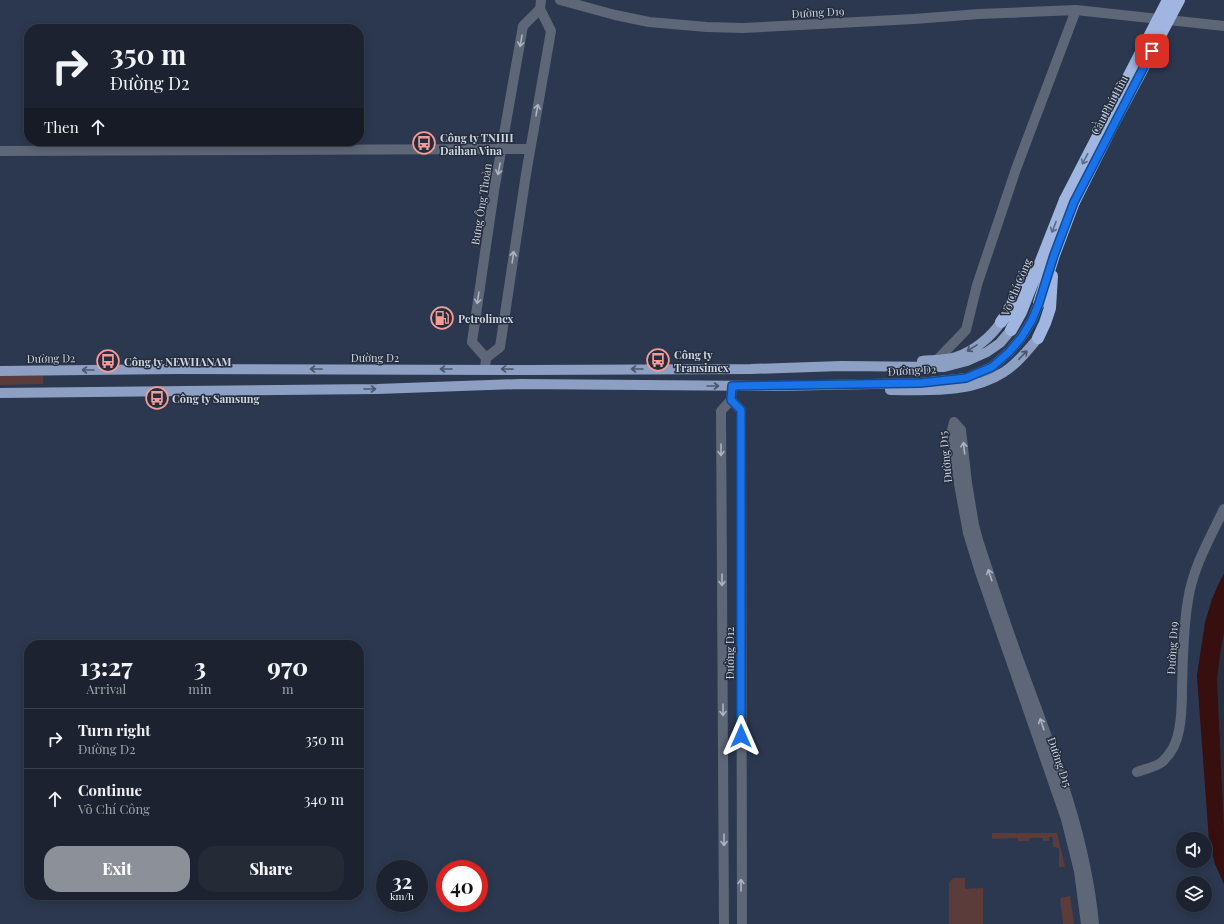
<!DOCTYPE html>
<html lang="en">
<head>
<meta charset="utf-8">
<style>
	body { margin:0; font-family:"Playfair Display",serif; background:#252a37; color:#f1f3f6; height:100vh; display:flex; flex-direction:column; font-size:15px; white-space:nowrap }
	* { box-sizing:border-box; margin:0 }
	p { font-size:13px; color:#a0a4aa }
	.icon { flex:none; width:22px; height:22px; fill:none; stroke:currentColor; stroke-width:2; stroke-linecap:round; stroke-linejoin:round }
	.map { position:relative; flex:1; overflow:hidden }
	.drawer { position:absolute; left:24px; top:640px; width:340px; height:260px; display:flex; flex-direction:column; background:#1c222f; border-radius:16px; box-shadow:0 2px 10px #0003,0 0 0 1px #3a3f4b }
	.drawer>* { flex:none }
	.guide { position:absolute; left:24px; top:24px; width:340px; height:122px; border-radius:16px; box-shadow:0 2px 10px #0003,0 0 0 1px #3a3f4b; background:#1c222f; color:#f1f3f6; overflow:hidden }
	.buttons { position:absolute; left:1176px; top:832px; display:grid; gap:8px }
	.buttons a { display:grid; place-items:center; width:36px; height:36px; border-radius:50%; background:#1c222f; box-shadow:0 2px 10px #0003,0 0 0 1px #3a3f4b; font-size:20px }
	.speed { position:absolute; left:376px; top:860px; display:flex; gap:8px; font-size:20px; font-weight:700; text-align:center }
	.speed>* { display:grid; place-content:center; width:52px; height:52px; border-radius:50%; background:#1c222f; box-shadow:0 2px 10px #0003,0 0 0 1px #3a3f4b; line-height:1 }
	.speed small { font-size:10px; font-weight:400 }
	.speed .limit { border:6px solid #d22; background:#fff; color:#111 }
	.pin { position:absolute; display:grid; place-items:center; width:34px; height:34px; color:#fff; margin:-17px; border-radius:8px; box-shadow:0 2px 6px #0006 }
	.me { position:absolute; width:44px; margin:-22px; rotate:0deg; stroke-linejoin:round; filter:drop-shadow(0 0 3px #0008) }
	.turn { display:flex; align-items:center; gap:14px; height:84px; padding:0 20px; font-size:18px }
	.turn .icon { width:52px; height:52px; stroke-width:2.5 }
	.turn b { display:block; font-size:28px; line-height:34px }
	.then { display:flex; align-items:center; height:38px; padding:0 20px; background:#0003; gap:8px; font-size:15px }
	.eta { display:flex; justify-content:space-evenly; align-items:center; height:68px; text-align:center }
	.eta b { font-size:24px; font-weight:800; line-height:28px }
	.primary-button { display:flex; gap:8px; margin-top:auto; padding:8px 20px }
	.primary-button a { flex:1; height:46px; border-radius:16px; background:#8c9099; color:#fff; font-size:16px; font-weight:800; line-height:46px; text-align:center }
	.primary-button a+a { background:#252a37; color:#f1f3f6 }
	ul { padding:0; list-style:none }
	li { display:flex; align-items:center; gap:12px; height:60px; padding:0 20px; border-top:1px solid #3a3f4b }
	li div { flex:1 }
	li b { display:block; font-size:15px }
	li em { font-style:normal }
	.map>svg:first-child { display:block }
	.built { fill:#2c384f; fill-rule:evenodd }
	.green { fill:#5c3c3a }
	.water { fill:#370f0e }
	.lines { fill:none; stroke-linecap:round; stroke-linejoin:round }
	.minor { stroke:#5e6778; stroke-width:10 }
	.major { stroke:#8da0c3; stroke-width:10 }
	.highway { stroke:#a0b6e0; stroke-width:12 }
	.highway-bridge { stroke:#a0b6e0; stroke-width:12 }
	.oneway { stroke:#acb3c1 }
	.oneway2 { stroke:#5c6b87 }
	.oneway3 { stroke:#49566d }
	.route-casing { stroke:#114b97; stroke-width:10 }
	.route { stroke:#1a73e8; stroke-width:7 }
	.labels { text-anchor:middle; dominant-baseline:central; stroke-width:3; stroke-linejoin:round; paint-order:stroke }
	.street-label { font-size:11px; fill:#ced4e0; stroke:#252e3f }
	.poi-label { font-size:11px; font-weight:bold; fill:#ced4e0; stroke:#252e3f; text-anchor:start }
</style>
</head>
<body>
<div class="map">
<svg width="1224" height="924" viewBox="0 0 1224 924">
	<rect width="100%" height="100%" fill="#252e3f"/>
	<!-- built -->
	<path class="built" d="M 0,0 L 1224,0 L 1224,574 L 1220,581 L 1212,599 L 1205,623 L 1197,676 L 1215,864 L 1224,884 L 1224,924 L 0,924 ZM 29,29 L 359,29 L 359,141 L 29,141 ZM 29,645 L 359,645 L 359,895 L 29,895 ZM 1183,839 L 1205,839 L 1205,861 L 1183,861 ZM 385,869 L 419,869 L 419,903 L 385,903 ZM 445,869 L 479,869 L 479,903 L 445,903 ZM 1183,883 L 1205,883 L 1205,905 L 1183,905 Z"/>
	<!-- green -->
	<path class="green" d="M 0,376 L 43,376 L 43,384 L 0,385 Z
		M 992,833 L 1057,833 L 1065,867 L 1059,867 L 1059,848 L 1053,847 L 1053,837 L 1049,837 L 1049,841 L 1043,841 L 1043,838 L 1030,838 L 1029,841 L 1018,841 L 1017,838 L 992,839 Z
		M 955,878 L 965,878 L 965,889 L 983,888 L 983,924 L 949,924 L 949,883 L 952,879 Z
		M 1070,896 L 1074,924 L 1063,924 L 1060,898 Z"/>
	<!-- water -->
	<path class="water" d="M 1224,574 L 1224,632 L 1220,654 L 1217,680 L 1224,831 L 1224,884 L 1215,864 L 1209,841 L 1197,676 L 1205,623 L 1212,599 L 1220,581 Z"/>
	<g class="lines">
		<!-- minor -->
		<path class="minor" d="M 560,0 L 615,15 L 649,22 L 707,27 L 743,28 L 914,19 L 979,14 L 1076,10 L 1224,26
			M 0,151 L 530,149
			M 486,358 L 500,347 L 526,174 L 551,31 L 540,9 L 541,0
			M 937,360 L 966,330 L 977,285 L 1016,169 L 1076,10
			M 485,369 L 486,358 L 472,342 L 494,191 L 523,26 L 540,9
			M 732,386 L 731,400 L 741,410 L 742,924
			M 954,422 L 961,430 L 967,483 L 974,525 L 978,540 C 993,586 1008,632 1025,677 C 1055,758 1086,838 1094,924
			M 954,422 L 952,430 L 959,484 L 968,533 L 980,572 L 1066,819 L 1079,871 L 1086,924
			M 1137,772 C 1144,769 1156,767 1162,762 C 1171,754 1177,742 1179,730 C 1182,716 1182,702 1182,688 C 1183,658 1183,629 1188,600 C 1193,567 1210,538 1224,509
			M 724,924 L 721,411 L 731,400"/>
		<!-- major -->
		<path class="major" d="M 922,361 C 933,360 946,360 956,357 C 974,351 991,337 1001,322
			M 0,371 L 175,369 L 527,370 L 751,369 L 841,366 L 944,367 L 967,361 L 987,352 L 1000,343 L 1011,330
			M 890,390 C 928,390 970,394 1004,372 C 1017,364 1028,350 1038,338
			M 0,393 L 377,389 L 520,384 L 776,386 L 920,383 L 967,378 L 992,367 L 1009,352 L 1021,338 L 1032,320 L 1039,303"/>
		<!-- highway -->
		<path class="highway" d="M 1039,303 L 1054,255 L 1074,202
			M 1001,322 L 1006,315 L 1029,274
			M 1011,330 L 1021,312 L 1065,200
			M 1038,338 L 1045,323 L 1050,308 L 1052,276"/>
		<!-- highway-bridge -->
		<path class="highway-bridge" d="M 1065,200 L 1168,0
			M 1074,202 L 1111,128 L 1179,0"/>
	</g>
	<!-- one-way arrows -->
	<defs><path id="oneway-shaft" d="M-6 0H5M1.5-3L5.5 0L1.5 3" fill="none" stroke-width="1.6" stroke-linecap="round" stroke-linejoin="round"/></defs>
	<g class="oneway">
		<use href="#oneway-shaft" transform="translate(521 41) rotate(100)"/>
		<use href="#oneway-shaft" transform="translate(537 110) rotate(-80)"/>
		<use href="#oneway-shaft" transform="translate(499 169) rotate(101)"/>
		<use href="#oneway-shaft" transform="translate(513 257) rotate(-82)"/>
		<use href="#oneway-shaft" transform="translate(478 298) rotate(99)"/>
		<use href="#oneway-shaft" transform="translate(964 448) rotate(-97)"/>
		<use href="#oneway-shaft" transform="translate(721 450) rotate(90)"/>
		<use href="#oneway-shaft" transform="translate(990 575) rotate(-108)"/>
		<use href="#oneway-shaft" transform="translate(722 580) rotate(90)"/>
		<use href="#oneway-shaft" transform="translate(723 710) rotate(90)"/>
		<use href="#oneway-shaft" transform="translate(1042 724) rotate(-109)"/>
		<use href="#oneway-shaft" transform="translate(724 840) rotate(90)"/>
		<use href="#oneway-shaft" transform="translate(741 885) rotate(-90)"/>
	</g>
	<g class="oneway2">
		<use href="#oneway-shaft" transform="translate(1085 159) rotate(117)"/>
		<use href="#oneway-shaft" transform="translate(1054 227) rotate(111)"/>
	</g>
	<g class="oneway3">
		<use href="#oneway-shaft" transform="translate(972 348) rotate(148)"/>
		<use href="#oneway-shaft" transform="translate(1023 355) rotate(-46)"/>
		<use href="#oneway-shaft" transform="translate(316 369) rotate(-180)"/>
		<use href="#oneway-shaft" transform="translate(446 369) rotate(-180)"/>
		<use href="#oneway-shaft" transform="translate(507 369) rotate(-179)"/>
		<use href="#oneway-shaft" transform="translate(637 369) rotate(180)"/>
		<use href="#oneway-shaft" transform="translate(88 370) rotate(180)"/>
		<use href="#oneway-shaft" transform="translate(713 386)"/>
		<use href="#oneway-shaft" transform="translate(370 389)"/>
	</g>
	<g class="lines">
		<!-- route casing -->
		<g class="route-casing">
			<path id="route" d="M 741,736 L 741,410 L 731,400 L 732,386 L 920,383 L 966,378 L 992,367 L 1009,352 L 1021,338 L 1032,320 L 1039,303 L 1054,255 L 1074,202 L 1152,51"/>
		</g>
		<!-- route -->
		<use href="#route" class="route"/>
	</g>
	<!-- icons -->
	<defs>
		<g id="bus-ring" transform="scale(1.15)"><circle r="9.5" fill="#252e3f" stroke="#f59c96" stroke-width="1.5"/><path d="M-5-6H5V4H4V6H2V4H-2V6H-4V4H-5ZM-3.5-4V0h7V-4ZM-3.5 1.2v1.5H-2V1.2ZM2 1.2v1.5H3.5V1.2Z" fill="#f59c96"/></g>
		<g id="fuel-ring" transform="scale(1.15)"><circle r="9.5" fill="#252e3f" stroke="#f59c96" stroke-width="1.5"/><path d="M-5.5-6h7V0h2V4h1.3V-2.5L3-4.5l.8-.8L6-3V5H2.5V1h-1V6h-7ZM-4.2-4.7v3.2H.2V-4.7Z" fill="#f59c96"/></g>
	</defs>
	<g fill-rule="evenodd">
		<use href="#bus-ring" x="424" y="143"/>
		<use href="#fuel-ring" x="442" y="318"/>
		<use href="#bus-ring" x="658" y="360"/>
		<use href="#bus-ring" x="108" y="361"/>
		<use href="#bus-ring" x="157" y="398"/>
	</g>
	<g class="labels">
		<!-- street labels -->
		<g class="street-label">
			<text transform="translate(818 12) rotate(-3)">Đường D19</text>
			<text transform="translate(1109 105) rotate(-62)">Cầu Phú Hữu</text>
			<text transform="translate(481 204) rotate(-81)">Bưng Ông Thoàn</text>
			<text transform="translate(1016 287) rotate(-67)">Võ Chí Công</text>
			<text x="375" y="357">Đường D2</text>
			<text transform="translate(51 358) rotate(-1)">Đường D2</text>
			<text transform="translate(912 370) rotate(-3)">Đường D2</text>
			<text transform="translate(945 457) rotate(-96)">Đường D15</text>
			<text transform="translate(1172 648) rotate(-87)">Đường D19</text>
			<text transform="translate(729 653) rotate(-90)">Đường D12</text>
			<text transform="translate(1060 762) rotate(71)">Đường D15</text>
		</g>
		<!-- poi labels -->
		<g class="poi-label">
			<text x="440" y="137">Công ty TNHH<tspan x="440" dy="13">Daihan Vina</tspan></text>
			<text x="458" y="318">Petrolimex</text>
			<text x="674" y="354">Công ty<tspan x="674" dy="13">Transimex</tspan></text>
			<text x="124" y="361">Công ty NEWHANAM</text>
			<text x="172" y="398">Công ty Samsung</text>
		</g>
	</g>
</svg>
<div class="buttons">
<a><svg class="icon" aria-label="sound" viewBox="0 0 24 24"><path d="M4 9h4l5-4v14l-5-4H4zM17 9q2 3 0 6"/></svg></a>
<a><svg class="icon" aria-label="layers" viewBox="0 0 24 24"><path d="M12 4l9 5-9 5-9-5zM3 14l9 5 9-5"/></svg></a>
</div>
<div class="speed"><div>32<small>km/h</small></div><div class="limit">40</div></div>
<div class="pin" style="left:1152px;top:51px;background:#d93025"><svg class="icon" aria-label="arrive" viewBox="0 0 24 24"><path d="M6 21V4h12l-3 4 3 4H6"/></svg></div>
<svg class="me" style="left:741px;top:736px" viewBox="-20 -20 40 40"><path d="M0-17L14 15 0 8-14 15z" fill="#1a73e8" stroke="#fff" stroke-width="4"/></svg>
<div class="guide">
<div class="turn"><svg class="icon" aria-label="right" viewBox="0 0 24 24"><path d="M7 20v-9h11M14 6l5 5-5 5"/></svg><div><b>350 m</b>Đường D2</div></div>
<div class="then">Then<svg class="icon" aria-label="ahead" viewBox="0 0 24 24"><path d="M12 20V5M6 11l6-6 6 6"/></svg></div>
</div>
<section class="drawer">
<div class="eta">
<div><b>13:27</b><p>Arrival</p></div>
<div><b>3</b><p>min</p></div>
<div><b>970</b><p>m</p></div>
</div>
<ul>
<li><svg class="icon" aria-label="right" viewBox="0 0 24 24"><path d="M7 20v-9h11M14 6l5 5-5 5"/></svg><div><b>Turn right</b><p>Đường D2</p></div><em>350 m</em></li>
<li><svg class="icon" aria-label="ahead" viewBox="0 0 24 24"><path d="M12 20V5M6 11l6-6 6 6"/></svg><div><b>Continue</b><p>Võ Chí Công</p></div><em>340 m</em></li>
</ul>
<div class="primary-button"><a>Exit</a><a>Share</a></div>
</section>
</div>
</body>
</html>
